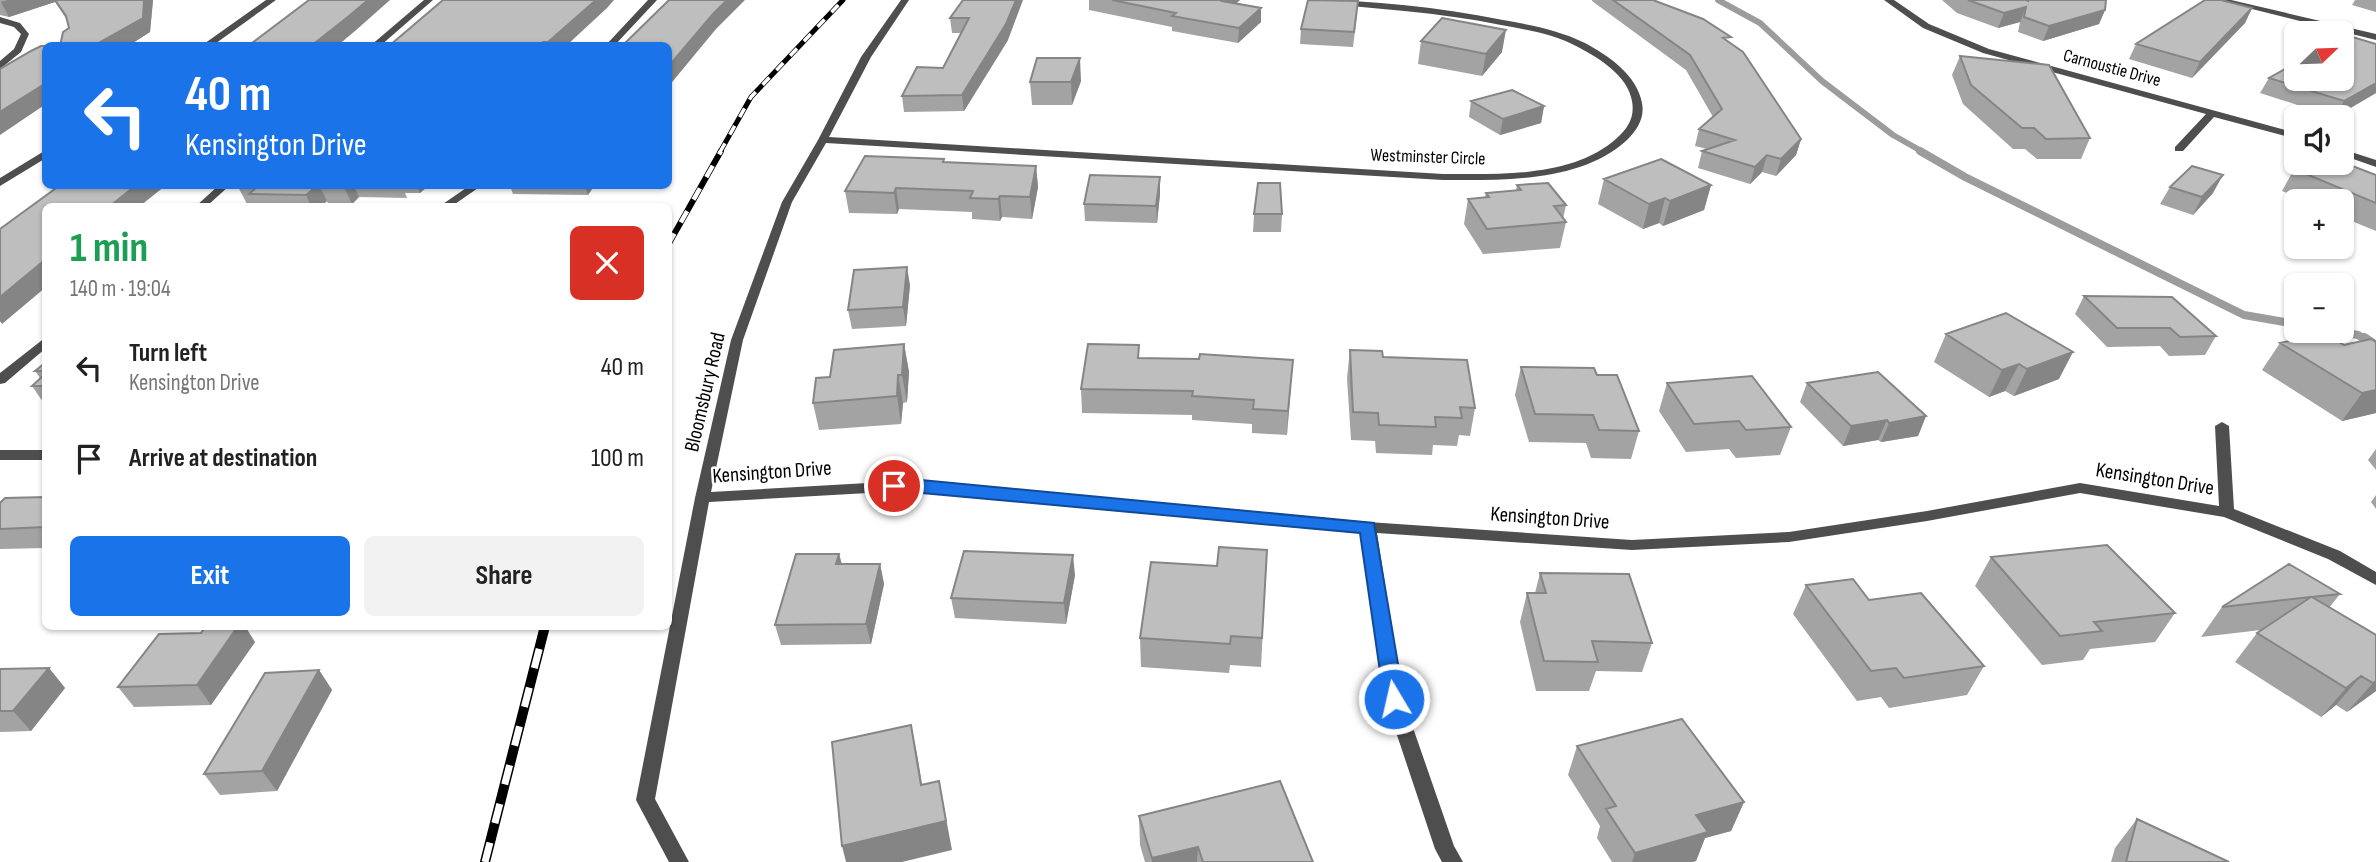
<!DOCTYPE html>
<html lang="en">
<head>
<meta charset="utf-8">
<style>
	body { margin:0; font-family:"Sofia Sans Condensed",sans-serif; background:#f2f2f2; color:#222; height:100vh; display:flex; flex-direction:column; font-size:26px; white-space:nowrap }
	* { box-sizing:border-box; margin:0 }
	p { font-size:23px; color:#767676 }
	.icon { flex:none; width:38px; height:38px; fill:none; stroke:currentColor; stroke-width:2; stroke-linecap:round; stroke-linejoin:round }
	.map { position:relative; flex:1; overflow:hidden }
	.side { position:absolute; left:42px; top:203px; width:630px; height:427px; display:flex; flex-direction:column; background:#fff; border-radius:10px; box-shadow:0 2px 5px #0004 }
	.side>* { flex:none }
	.banner { position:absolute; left:42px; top:42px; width:630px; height:147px; border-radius:10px; box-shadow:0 2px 5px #0004; background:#1a73e8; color:#fff; overflow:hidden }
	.needle { width:46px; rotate:67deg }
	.fabs { position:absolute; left:2284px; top:21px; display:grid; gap:14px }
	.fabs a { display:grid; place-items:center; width:70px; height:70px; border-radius:10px; background:#fff; box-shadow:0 2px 5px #0004; font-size:35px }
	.pin { position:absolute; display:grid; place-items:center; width:60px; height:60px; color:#fff; margin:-30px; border:4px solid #fff; border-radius:50%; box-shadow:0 2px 7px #0007 }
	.me { position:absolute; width:77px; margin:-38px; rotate:351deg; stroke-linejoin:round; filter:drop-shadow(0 0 5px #0008) }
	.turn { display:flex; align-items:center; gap:24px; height:147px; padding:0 28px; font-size:32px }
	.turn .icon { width:91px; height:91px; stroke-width:2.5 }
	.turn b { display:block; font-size:49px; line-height:60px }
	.round { display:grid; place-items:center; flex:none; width:74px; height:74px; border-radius:10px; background:#f2f2f2 }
	.head { display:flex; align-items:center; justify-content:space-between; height:119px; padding:0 28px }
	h1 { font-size:42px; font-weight:700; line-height:52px; color:#1e9e55 }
	.action { display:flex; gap:14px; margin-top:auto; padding:14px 28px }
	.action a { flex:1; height:80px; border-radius:10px; background:#1a73e8; color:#fff; font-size:28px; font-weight:700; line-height:80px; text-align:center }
	.action a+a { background:#f2f2f2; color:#222 }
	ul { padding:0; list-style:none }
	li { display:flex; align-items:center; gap:21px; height:91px; padding:0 28px }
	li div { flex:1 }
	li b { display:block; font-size:26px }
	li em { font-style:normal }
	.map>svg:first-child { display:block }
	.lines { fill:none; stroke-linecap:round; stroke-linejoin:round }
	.stream-far2 { stroke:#9c9c9c; stroke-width:6 }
	.stream-far1 { stroke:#9c9c9c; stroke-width:8 }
	.stream { stroke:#9c9c9c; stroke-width:10 }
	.street { fill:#4e4e4e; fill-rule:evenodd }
	.rail-far2-casing { stroke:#000; stroke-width:5 }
	.rail-far1-casing { stroke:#000; stroke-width:6 }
	.rail-casing { stroke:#000; stroke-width:10 }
	.rail-far2 { stroke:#fff; stroke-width:3.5; stroke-dasharray:10; stroke-linecap:butt }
	.rail-far1 { stroke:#fff; stroke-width:4.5; stroke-dasharray:13; stroke-linecap:butt }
	.rail { stroke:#fff; stroke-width:7; stroke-dasharray:20; stroke-linecap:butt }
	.wall { fill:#a3a3a3 }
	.shaded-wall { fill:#858585 }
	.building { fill:#bebebe; stroke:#858585; stroke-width:2 }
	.route { fill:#1a73e8; stroke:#114b97; stroke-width:2 }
	.labels { text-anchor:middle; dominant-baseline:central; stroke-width:5; stroke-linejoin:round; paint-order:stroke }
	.far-street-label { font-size:18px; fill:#000; stroke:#fff }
	.street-label { font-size:21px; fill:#000; stroke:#fff }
</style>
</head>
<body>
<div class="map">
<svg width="2376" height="862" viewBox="0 0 2376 862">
	<rect width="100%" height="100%" fill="#fff"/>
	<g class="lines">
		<!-- stream-far2 -->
		<path class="stream-far2" d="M 1718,0 L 1760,23 L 1822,81 L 1893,135 L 1923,152"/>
		<!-- stream-far1 -->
		<path class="stream-far1" d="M 1920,151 L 1965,177 L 2244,315 L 2296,324
			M 2335,331 L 2358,335 L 2366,340"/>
		<!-- stream -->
		<path class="stream" d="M 2364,338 L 2376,346"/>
		<!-- street -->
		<path class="street" d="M 266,0 L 276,0 L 212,46 L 201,46 Z
			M 424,0 L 433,0 L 380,46 L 370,46 Z
			M 648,0 L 657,0 L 614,46 L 605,46 Z
			M 901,0 L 909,0 L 871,57 L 829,137 L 1443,174 C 1498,174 1573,178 1617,138 C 1628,128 1635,117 1632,101 C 1628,76 1599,58 1578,47 C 1554,34 1528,30 1501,25 C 1439,12 1375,9 1311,2 L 1307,0 C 1372,0 1439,7 1503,20 C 1531,25 1559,30 1585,43 C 1609,56 1637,75 1642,103 C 1645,118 1637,130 1627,140 C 1580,183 1503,180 1443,180 L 826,143 L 792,202 L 743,340 L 711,492 L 921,480 L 1368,522 L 1632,540 L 1789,532 L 1927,511 L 2080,483 L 2219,506 L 2215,426 L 2222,422 L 2229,426 L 2234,509 L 2340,551 L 2376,572 L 2376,585 L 2328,559 L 2224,517 L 2080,493 L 1927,521 L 1789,542 L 1632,550 L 1377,533 L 1403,699 L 1454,846 L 1463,862 L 1442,862 L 1435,849 L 1385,699 L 1361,532 L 921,490 L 709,502 L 655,799 L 689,862 L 669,862 L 636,800 L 695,498 L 731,340 L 782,202 L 818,140 L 861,57 Z
			M 1884,0 L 1894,0 L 1929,24 L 1989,49 L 2296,133 L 2296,139 L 2214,117 L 2183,151 L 2175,151 L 2175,147 L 2206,114 L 1983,53 L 1923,28 Z
			M 2216,0 L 2231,0 L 2376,34 L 2376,40 Z
			M 0,17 L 20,23 L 29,34 L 21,52 L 0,69 L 0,61 L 14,49 L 21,34 L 14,27 L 0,23 Z
			M 2342,149 L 2376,160 L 2376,167 L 2342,155 Z
			M 46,150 L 46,158 L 0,186 L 0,178 Z
			M 218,186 L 229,186 L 207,206 L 196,206 Z
			M 469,186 L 481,186 L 452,206 L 440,206 Z
			M 46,337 L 46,348 L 5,383 L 0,384 L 0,373 Z
			M 0,450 L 46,450 L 46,460 L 0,460 Z"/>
		<!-- rail-far2 casing -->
		<g class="rail-far2-casing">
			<path id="rail-far2" d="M 720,152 L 751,97 L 843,0"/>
		</g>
		<!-- rail-far1 casing -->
		<g class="rail-far1-casing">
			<path id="rail-far1" d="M 668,245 L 721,151"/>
		</g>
		<!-- rail casing -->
		<g class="rail-casing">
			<path id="rail" d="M 485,862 L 545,626"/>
		</g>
		<!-- rail-far2 -->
		<use href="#rail-far2" class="rail-far2"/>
		<!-- rail-far1 -->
		<use href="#rail-far1" class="rail-far1"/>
		<!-- rail -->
		<use href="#rail" class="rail"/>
	</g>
	<!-- wall -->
	<path class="wall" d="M 0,0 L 153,0 L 150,32 L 128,46 L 60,46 L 69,28 L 67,20 L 55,2 L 9,17 L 0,15 Z
		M 963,0 L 1008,40 L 964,111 L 904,112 L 902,96 L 943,68 L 961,33 L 952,33 L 950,18 Z
		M 1089,0 L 1240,0 L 1236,3 L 1261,22 L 1238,43 L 1172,31 L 1172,27 L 1089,10 Z
		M 1592,0 L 1653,0 L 1729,43 L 1801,139 L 1796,155 L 1776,176 L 1762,172 L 1750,184 L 1698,168 L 1702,151 L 1707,149 L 1695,146 L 1699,129 L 1713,117 L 1686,70 L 1592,1 Z
		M 1942,0 L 2106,0 L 2105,10 L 2099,24 L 2043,41 L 2018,32 L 2020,22 L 1998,28 L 1957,13 Z
		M 2355,0 L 2376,0 L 2376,12 L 2352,5 Z
		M 2252,8 L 2245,23 L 2192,78 L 2129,59 L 2136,44 Z
		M 1357,15 L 1353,47 L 1300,44 L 1301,29 Z
		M 1421,41 L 1502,52 L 1482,76 L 1418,64 Z
		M 2376,44 L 2376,93 L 2335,117 L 2260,93 L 2269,78 Z
		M 1960,56 L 2090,138 L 2081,159 L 2037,159 L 2025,149 L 2013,149 L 1963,104 L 1952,75 Z
		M 1081,81 L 1072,105 L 1032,105 L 1030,82 Z
		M 1471,101 L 1544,106 L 1541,123 L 1500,135 L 1469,117 Z
		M 944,162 L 1036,166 L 1038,187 L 1032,219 L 1002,217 L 1000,221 L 972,219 L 972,212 L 899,209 L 897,214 L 849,213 L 845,191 Z
		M 2294,169 L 2376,175 L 2376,231 L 2342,217 L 2342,201 L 2306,201 L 2282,191 Z
		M 1604,179 L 1711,185 L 1704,210 L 1663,226 L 1659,223 L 1643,229 L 1598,204 Z
		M 1517,185 L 1566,205 L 1563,219 L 1566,222 L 1560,248 L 1483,254 L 1464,224 L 1468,199 L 1485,197 L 1486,193 L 1516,190 Z
		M 240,186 L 428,186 L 420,193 L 405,193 L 407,198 L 359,197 L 352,204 L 328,204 L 327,201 L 321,206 L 255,206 L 254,204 L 247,204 L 238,187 Z
		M 510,186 L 594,186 L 588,195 L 513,194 Z
		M 2170,187 L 2213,193 L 2193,215 L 2160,204 Z
		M 1160,194 L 1157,223 L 1085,221 L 1084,204 Z
		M 1254,214 L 1282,214 L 1281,232 L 1253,232 Z
		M 910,285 L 906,326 L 852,329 L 848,310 Z
		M 2084,296 L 2216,336 L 2205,355 L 2169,356 L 2160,346 L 2107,347 L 2075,314 Z
		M 1946,334 L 2059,379 L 2014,396 L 2005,391 L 1989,397 L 1934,362 Z
		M 2280,343 L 2344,345 L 2376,413 L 2342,421 L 2262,370 Z
		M 904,344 L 909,372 L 907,402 L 903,403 L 901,424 L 819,430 L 813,403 L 830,377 Z
		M 1350,350 L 1383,357 L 1475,408 L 1470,436 L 1459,435 L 1457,446 L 1433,445 L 1432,455 L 1376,453 L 1375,441 L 1351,440 L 1347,378 Z
		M 1139,358 L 1291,384 L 1287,435 L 1252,433 L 1252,424 L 1192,420 L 1192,415 L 1082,413 L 1081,389 Z
		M 46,362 L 46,405 L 45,405 L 32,386 L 40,378 L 35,371 Z
		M 1521,367 L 1597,375 L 1639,431 L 1631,459 L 1591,458 L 1586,443 L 1529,442 L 1515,395 Z
		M 1667,383 L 1791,427 L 1780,455 L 1736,458 L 1729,449 L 1686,452 L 1659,411 Z
		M 1807,383 L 1926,416 L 1918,436 L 1881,442 L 1878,440 L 1843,446 L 1800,402 Z
		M 2376,449 L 2376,470 L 2368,460 Z
		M 2376,495 L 2376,509 L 2371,502 Z
		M 46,497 L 46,548 L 0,549 L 0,502 Z
		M 1267,550 L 1261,667 L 1230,665 L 1229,673 L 1141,667 L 1140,638 L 1217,566 Z
		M 839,554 L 842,564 L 880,564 L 884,584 L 871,644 L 781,645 L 775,625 Z
		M 1991,557 L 2175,613 L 2155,642 L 2090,649 L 2083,660 L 2042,665 L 1975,586 Z
		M 1540,573 L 1652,643 L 1642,672 L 1596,671 L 1589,691 L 1536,691 L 1520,622 L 1527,593 L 1535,593 Z
		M 1075,575 L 1066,624 L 955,618 L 951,598 Z
		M 1806,585 L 1869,600 L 1984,666 L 1967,695 L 1889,708 L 1881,697 L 1857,701 L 1793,614 Z
		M 2340,594 L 2329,608 L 2376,635 L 2376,691 L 2347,712 L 2336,705 L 2321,717 L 2235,662 L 2257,633 L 2261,630 L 2201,637 L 2222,607 Z
		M 201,633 L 255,642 L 211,705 L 134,707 L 118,687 Z
		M 49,668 L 65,688 L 31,731 L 0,732 L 0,669 Z
		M 319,670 L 332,690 L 277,791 L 220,795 L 204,774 Z
		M 1577,746 L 1744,802 L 1731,831 L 1705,838 L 1696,861 L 1692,862 L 1612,862 L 1597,838 L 1600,826 L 1568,775 Z
		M 1139,816 L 1313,862 L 1145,862 L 1140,845 Z
		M 2137,819 L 2229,862 L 2111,862 L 2115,848 Z"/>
	<!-- shaded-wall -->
	<path class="shaded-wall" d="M 8,0 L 54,0 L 55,2 L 9,17 L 1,2 Z
		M 144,0 L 153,0 L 150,32 L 128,46 L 93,46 Z
		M 368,0 L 390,0 L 355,31 L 337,46 L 311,46 Z
		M 596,0 L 614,0 L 607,8 L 566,46 L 549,46 L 548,42 Z
		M 727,0 L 745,0 L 716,29 L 668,87 L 668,67 L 713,14 Z
		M 1016,0 L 1023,0 L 1008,40 L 964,111 L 962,95 Z
		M 1223,0 L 1240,0 L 1222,16 Z
		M 2026,7 L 2020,22 L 1998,28 L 2004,13 Z
		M 1261,8 L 1261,22 L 1238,43 L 1239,28 Z
		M 2252,8 L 2245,23 L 2192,78 L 2200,62 Z
		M 2105,10 L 2099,24 L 2043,41 L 2049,26 Z
		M 1506,30 L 1502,52 L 1482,76 L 1486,54 Z
		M 1080,58 L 1081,81 L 1072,105 L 1071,82 Z
		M 46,83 L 46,104 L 0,135 L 0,112 Z
		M 2376,83 L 2376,93 L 2335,117 L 2344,101 Z
		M 1544,106 L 1541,123 L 1500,135 L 1503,119 Z
		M 1801,139 L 1796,155 L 1776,176 L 1781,159 Z
		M 1767,155 L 1762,172 L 1750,184 L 1755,167 Z
		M 1036,166 L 1038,187 L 1032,219 L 1030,197 Z
		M 2223,175 L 2213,193 L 2193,215 L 2202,197 Z
		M 1160,177 L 1160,194 L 1157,223 L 1156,206 Z
		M 1711,185 L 1704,210 L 1663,226 L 1670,201 Z
		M 135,186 L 165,186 L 140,206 L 110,206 Z
		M 317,186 L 325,186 L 320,187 L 327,201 L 321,206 L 311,206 L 306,195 Z
		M 346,186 L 354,186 L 359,197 L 352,204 L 344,187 Z
		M 417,186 L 428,186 L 420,193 Z
		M 585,186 L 594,186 L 588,195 Z
		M 896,188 L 899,209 L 897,214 L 894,193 Z
		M 1000,196 L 1002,217 L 1000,221 L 998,199 Z
		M 1665,198 L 1659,223 L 1643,229 L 1649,204 Z
		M 46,259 L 46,287 L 2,324 L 0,321 L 0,297 Z
		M 907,267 L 910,285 L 906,326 L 903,307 Z
		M 904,344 L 909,372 L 907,402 L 902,375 Z
		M 2073,352 L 2059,379 L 2014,396 L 2027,369 Z
		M 1293,360 L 1291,384 L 1287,435 L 1288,411 Z
		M 2019,364 L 2005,391 L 1989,397 L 2002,370 Z
		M 898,375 L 903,403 L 901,424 L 897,396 Z
		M 2376,390 L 2376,413 L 2342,421 L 2362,393 Z
		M 1926,416 L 1918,436 L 1881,442 L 1889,423 Z
		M 1887,420 L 1878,440 L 1843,446 L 1851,426 Z
		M 839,554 L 844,574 L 836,564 Z
		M 1073,555 L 1075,575 L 1066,624 L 1064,603 Z
		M 880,564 L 884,584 L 871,644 L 866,624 Z
		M 238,626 L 245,626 L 255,642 L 211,705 L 197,685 Z
		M 49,668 L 65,688 L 31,731 L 13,711 Z
		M 319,670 L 332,690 L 277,791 L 262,771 Z
		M 2361,676 L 2336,705 L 2321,717 L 2346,688 Z
		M 2376,681 L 2376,691 L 2347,712 L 2373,683 Z
		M 911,725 L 917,754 L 927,814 L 921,785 Z
		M 939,781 L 952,850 L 902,862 L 846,862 L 842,846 Z
		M 1744,802 L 1731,831 L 1705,838 L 1696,861 L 1692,862 L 1632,862 L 1635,853 L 1696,815 Z
		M 1198,847 L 1197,862 L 1152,862 L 1152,858 Z"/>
	<!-- building -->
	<path class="building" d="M 55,0 L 144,0 L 143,18 L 93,46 L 60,46 L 63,32 L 69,28 L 66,16 Z
		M 309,0 L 368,0 L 349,16 L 311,46 L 248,46 Z
		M 443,0 L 596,0 L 548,42 L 543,42 L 540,46 L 389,46 Z
		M 669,0 L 727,0 L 713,14 L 668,67 L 668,46 L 622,46 Z
		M 963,0 L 1016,0 L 1006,24 L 962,95 L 902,96 L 917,67 L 943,68 L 969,18 L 950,18 Z
		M 1112,0 L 1223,0 L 1222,1 L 1261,8 L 1239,28 L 1172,16 L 1176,13 Z
		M 1308,0 L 1358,1 L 1354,32 L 1301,29 Z
		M 1613,0 L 1653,0 L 1703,19 L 1731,37 L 1723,38 L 1743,52 L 1801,139 L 1781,159 L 1767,155 L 1755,167 L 1702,151 L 1735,140 L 1699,129 L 1722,109 L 1690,55 Z
		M 1968,0 L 2026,0 L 2028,1 L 2028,0 L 2106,0 L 2105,10 L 2049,26 L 2024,17 L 2026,7 L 2004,13 Z
		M 2205,0 L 2221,0 L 2252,8 L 2200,62 L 2136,44 Z
		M 1442,18 L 1506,30 L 1486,54 L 1421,41 Z
		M 2349,36 L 2376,44 L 2376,83 L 2344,101 L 2269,78 L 2296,63 L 2296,79 L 2342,79 L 2342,40 Z
		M 41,46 L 46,46 L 46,83 L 0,112 L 0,69 L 31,51 Z
		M 1960,56 L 2049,65 L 2090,138 L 2046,139 L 2034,128 L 2022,128 L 1971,85 Z
		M 1037,58 L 1080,58 L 1071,82 L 1030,82 Z
		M 1512,90 L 1544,106 L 1503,119 L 1471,101 Z
		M 865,156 L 944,159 L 943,162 L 1036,166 L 1030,197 L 1000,196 L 998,199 L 970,198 L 973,191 L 896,188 L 894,193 L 845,191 Z
		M 1661,159 L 1711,185 L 1670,201 L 1665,198 L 1649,204 L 1604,179 Z
		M 2342,162 L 2376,175 L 2376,203 L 2294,169 L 2310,163 Z
		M 2192,166 L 2223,175 L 2202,197 L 2170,187 Z
		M 1090,175 L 1160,177 L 1156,206 L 1084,204 Z
		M 1258,183 L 1280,183 L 1282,214 L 1254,214 Z
		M 1548,183 L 1566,205 L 1554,206 L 1566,222 L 1487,229 L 1468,199 L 1489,197 L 1486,193 L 1521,190 L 1517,185 Z
		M 59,186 L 135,186 L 110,206 L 46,206 L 46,259 L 0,297 L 0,229 Z
		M 240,186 L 317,186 L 306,195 L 249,194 L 257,187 L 238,187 Z
		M 321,186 L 346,186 L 344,187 L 320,187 Z
		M 907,267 L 903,307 L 848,310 L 854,270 Z
		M 2084,296 L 2172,297 L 2216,336 L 2180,337 L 2170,328 L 2117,328 Z
		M 2006,313 L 2073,352 L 2027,369 L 2019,364 L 2002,370 L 1946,334 Z
		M 2325,333 L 2344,345 L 2371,339 L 2376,342 L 2376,390 L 2362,393 L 2280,343 Z
		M 904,344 L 902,375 L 898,375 L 897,396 L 813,403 L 816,378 L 830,377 L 834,350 Z
		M 1088,344 L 1139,345 L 1138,358 L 1199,359 L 1200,354 L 1293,360 L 1288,411 L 1253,409 L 1254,400 L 1192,396 L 1193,391 L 1081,389 Z
		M 1350,350 L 1382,351 L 1383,357 L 1467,360 L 1475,408 L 1460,407 L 1462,418 L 1435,417 L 1436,427 L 1379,425 L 1378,413 L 1353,412 Z
		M 46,362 L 46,371 L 35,371 Z
		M 1521,367 L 1594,368 L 1597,375 L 1617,375 L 1639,431 L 1599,430 L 1593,415 L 1535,414 Z
		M 1878,372 L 1926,416 L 1889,423 L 1887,420 L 1851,426 L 1807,383 Z
		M 46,373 L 46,386 L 32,386 Z
		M 1752,376 L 1791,427 L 1746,430 L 1739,421 L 1694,424 L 1667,383 Z
		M 46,497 L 46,527 L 0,529 L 0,502 L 1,502 L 5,498 Z
		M 2107,545 L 2175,613 L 2094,622 L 2102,631 L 2060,636 L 1991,557 Z
		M 1219,547 L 1267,550 L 1262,638 L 1231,636 L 1230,644 L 1140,638 L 1151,562 L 1217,566 Z
		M 964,551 L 1073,555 L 1064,603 L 951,598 Z
		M 796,554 L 839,554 L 836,564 L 880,564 L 866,624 L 775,625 Z
		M 2289,564 L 2340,594 L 2312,597 L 2376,635 L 2376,681 L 2373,683 L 2361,676 L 2346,688 L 2257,633 L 2311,597 L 2222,607 Z
		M 1540,573 L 1629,574 L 1652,643 L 1592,641 L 1598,662 L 1544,661 L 1527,593 L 1546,593 Z
		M 1853,579 L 1869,600 L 1921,593 L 1984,666 L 1904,678 L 1896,668 L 1871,671 L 1806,585 Z
		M 206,626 L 238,626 L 197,685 L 118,687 L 159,634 L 201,633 Z
		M 49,668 L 13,711 L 0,711 L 0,669 Z
		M 319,670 L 262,771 L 204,774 L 265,673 Z
		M 1682,719 L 1744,802 L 1696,815 L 1708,832 L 1635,853 L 1606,809 L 1616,806 L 1577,746 Z
		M 911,725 L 921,785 L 939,781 L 946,821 L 842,846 L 832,742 Z
		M 1280,781 L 1313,862 L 1203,862 L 1198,847 L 1152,858 L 1139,816 Z
		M 2137,819 L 2229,862 L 2126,862 Z"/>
	<!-- route -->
	<path class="route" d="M 894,480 L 921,480 L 1374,523 L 1404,699 L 1401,705 L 1394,707 L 1387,705 L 1384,699 L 1360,533 L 889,490 L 886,486 Z"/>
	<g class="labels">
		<!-- far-street labels -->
		<g class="far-street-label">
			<text transform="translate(2112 68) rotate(15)">Carnoustie Drive</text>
			<text transform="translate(1428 157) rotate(2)">Westminster Circle</text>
		</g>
		<!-- street labels -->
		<g class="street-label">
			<text transform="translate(705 392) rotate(-77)">Bloomsbury Road</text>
			<text transform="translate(772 472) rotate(-4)">Kensington Drive</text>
			<text transform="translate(2155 479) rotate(9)">Kensington Drive</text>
			<text transform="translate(1550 518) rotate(4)">Kensington Drive</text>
		</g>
	</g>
</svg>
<div class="fabs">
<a><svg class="needle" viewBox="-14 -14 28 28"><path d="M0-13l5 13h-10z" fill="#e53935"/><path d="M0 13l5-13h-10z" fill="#767676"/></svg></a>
<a><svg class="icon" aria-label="sound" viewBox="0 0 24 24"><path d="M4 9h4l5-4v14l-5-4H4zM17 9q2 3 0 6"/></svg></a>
<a>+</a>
<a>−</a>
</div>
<div class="pin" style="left:894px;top:486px;background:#d93025"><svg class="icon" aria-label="arrive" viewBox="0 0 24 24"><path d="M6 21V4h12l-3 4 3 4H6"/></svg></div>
<svg class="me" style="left:1394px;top:699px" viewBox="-20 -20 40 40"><circle r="17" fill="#1a73e8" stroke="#fff" stroke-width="3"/><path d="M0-11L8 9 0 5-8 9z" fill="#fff"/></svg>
<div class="banner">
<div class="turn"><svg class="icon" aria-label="left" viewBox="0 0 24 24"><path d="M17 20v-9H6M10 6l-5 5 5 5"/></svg><div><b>40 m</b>Kensington Drive</div></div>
</div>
<section class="side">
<div class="head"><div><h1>1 min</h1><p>140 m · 19:04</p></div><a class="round" style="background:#d93025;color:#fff"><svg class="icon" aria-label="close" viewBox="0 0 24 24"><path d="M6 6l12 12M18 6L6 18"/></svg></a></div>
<ul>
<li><svg class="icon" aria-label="left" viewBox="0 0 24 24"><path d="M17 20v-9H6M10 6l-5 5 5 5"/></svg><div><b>Turn left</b><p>Kensington Drive</p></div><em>40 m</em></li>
<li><svg class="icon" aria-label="arrive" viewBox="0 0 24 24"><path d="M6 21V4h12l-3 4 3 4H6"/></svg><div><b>Arrive at destination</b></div><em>100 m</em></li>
</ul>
<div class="action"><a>Exit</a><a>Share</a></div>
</section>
</div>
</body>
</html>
